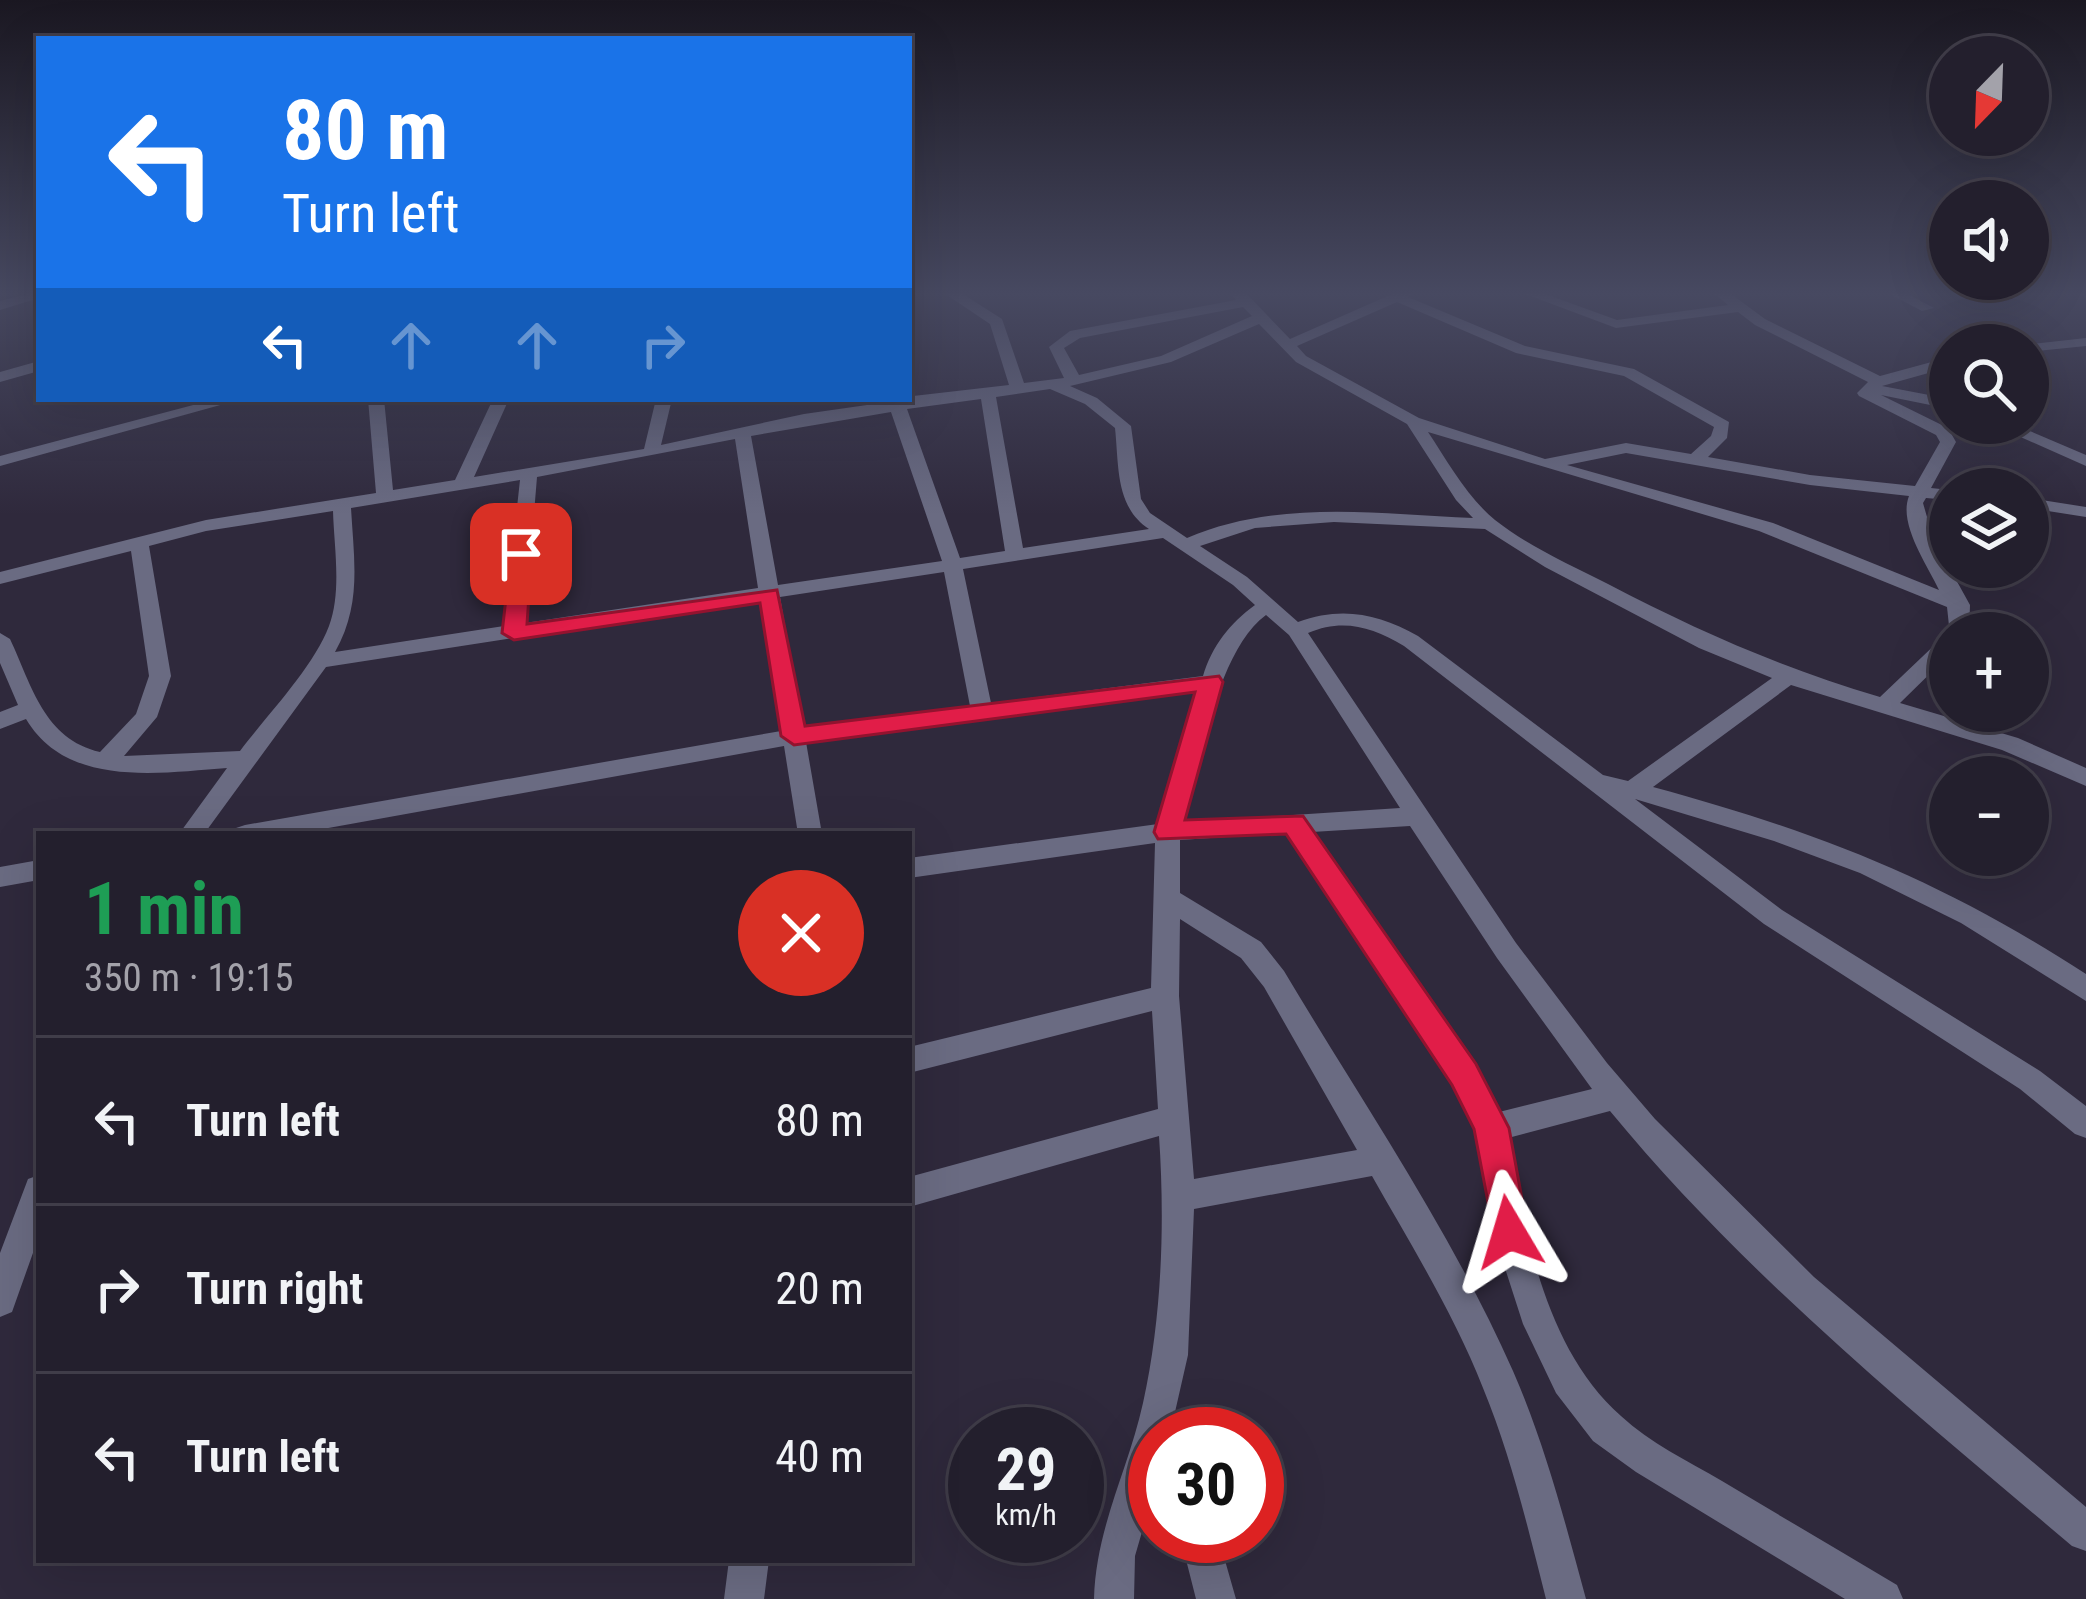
<!DOCTYPE html>
<html lang="en">
<head>
<meta charset="utf-8">
<style>
	body { margin:0; font-family:"Roboto Condensed",sans-serif; background:#2f2c39; color:#f1f3f6; height:100vh; display:flex; flex-direction:column; font-size:45px; white-space:nowrap }
	* { box-sizing:border-box; margin:0 }
	p { font-size:39px; color:#a3a2aa }
	.icon { flex:none; width:66px; height:66px; fill:none; stroke:currentColor; stroke-width:2; stroke-linecap:round; stroke-linejoin:round }
	.map { position:relative; flex:1; overflow:hidden }
	.side { position:absolute; left:36px; top:831px; width:876px; height:732px; display:flex; flex-direction:column; background:#231f2d; border-radius:0px; box-shadow:0 12px 48px #0002,0 0 0 3px #403d49 }
	.side>* { flex:none }
	.banner { position:absolute; left:36px; top:36px; width:876px; height:366px; border-radius:0px; box-shadow:0 12px 48px #0002,0 0 0 3px #403d49; background:#1a73e8; color:#fff; overflow:hidden }
	.needle { width:78px; rotate:203deg }
	.buttons { position:absolute; left:1929px; top:36px; display:grid; gap:24px }
	.buttons a { display:grid; place-items:center; width:120px; height:120px; border-radius:50%; background:#231f2d; box-shadow:0 12px 48px #0002,0 0 0 3px #403d49; font-size:60px }
	.speed { position:absolute; left:948px; top:1407px; display:flex; gap:24px; font-size:60px; font-weight:700; text-align:center }
	.speed>* { display:grid; place-content:center; width:156px; height:156px; border-radius:50%; background:#231f2d; box-shadow:0 12px 48px #0002,0 0 0 3px #403d49; line-height:1 }
	.speed small { font-size:30px; font-weight:400 }
	.speed .limit { border:18px solid #d22; background:#fff; color:#111 }
	.pin { position:absolute; display:grid; place-items:center; width:102px; height:102px; color:#fff; margin:-51px; border-radius:24px; box-shadow:0 6px 18px #0006 }
	.me { position:absolute; width:132px; margin:-66px; rotate:353deg; stroke-linejoin:round; filter:drop-shadow(0 0 9px #0008) }
	.turn { display:flex; align-items:center; gap:42px; height:252px; padding:0 48px; font-size:54px }
	.turn .icon { width:156px; height:156px; stroke-width:2.5 }
	.turn b { display:block; font-size:84px; line-height:102px }
	.lanes { display:flex; align-items:center; height:114px; padding:0 48px; background:#0003; justify-content:center; gap:60px; direction:ltr }
	.lanes .off { opacity:.35 }
	.round { display:grid; place-items:center; flex:none; width:126px; height:126px; border-radius:63px; background:#2f2c39 }
	.summary { display:flex; align-items:center; justify-content:space-between; height:204px; padding:0 48px }
	h1 { font-size:72px; font-weight:700; line-height:90px; color:#1e9e55 }
	ul { padding:0; list-style:none }
	li { display:flex; align-items:center; gap:36px; height:168px; padding:0 48px; border-top:3px solid #403d49 }
	li div { flex:1 }
	li b { display:block; font-size:45px }
	li em { font-style:normal }
	.map>svg:first-child { display:block }
	.lines { fill:none; stroke-linecap:round; stroke-linejoin:round }
	.street { fill:#6a6b82; fill-rule:evenodd }
	.route { fill:#e11d48; stroke:#92132f; stroke-width:3 }
</style>
</head>
<body>
<div class="map">
<svg width="2086" height="1599" viewBox="0 0 2086 1599">
	<rect width="100%" height="100%" fill="#2f293c"/>
	<g class="lines">
		<!-- street -->
		<path class="street" d="M 39,291 L 39,298 L 0,310 L 0,301 Z
			M 941,291 L 958,291 L 1002,319 L 1024,383 L 1064,378 L 1049,347 L 1070,331 L 1236,300 L 1229,291 L 1244,291 L 1290,339 L 1399,291 L 1414,291 L 1408,297 L 1525,346 L 1634,369 L 1729,422 L 1727,438 L 1708,457 L 1810,475 L 1915,486 L 1940,442 L 1936,435 L 1859,396 L 1857,393 L 1868,382 L 1755,325 L 1738,312 L 1616,328 L 1517,291 L 1537,291 L 1617,320 L 1728,305 L 1711,291 L 1727,291 L 1765,319 L 1880,376 L 1950,357 L 1950,367 L 1882,386 L 1950,399 L 1950,409 L 1881,395 L 1948,428 L 1956,442 L 1931,488 L 1950,490 L 1950,500 L 1926,498 L 1923,503 L 1933,538 L 1970,605 L 1969,633 L 1950,635 L 1947,607 L 1759,531 L 1428,432 C 1448,462 1467,497 1495,520 C 1528,546 1570,565 1608,584 C 1698,631 1782,668 1880,697 L 1943,637 L 1950,635 L 1950,654 L 1900,703 L 2018,738 L 2086,768 L 2086,786 L 2002,750 L 1791,685 L 1653,787 C 1819,832 1941,880 2086,974 L 2086,1001 L 1961,923 L 1860,873 L 1774,841 L 1635,799 L 1782,910 L 2040,1071 L 2086,1106 L 2086,1138 L 2075,1134 L 2020,1089 L 1764,924 L 1404,646 C 1372,627 1343,618 1308,633 L 1516,943 L 1607,1063 L 1655,1119 L 1814,1277 L 2086,1507 L 2086,1551 L 2072,1546 C 1911,1410 1745,1275 1610,1111 L 1508,1138 C 1525,1232 1545,1349 1621,1416 C 1650,1443 1688,1461 1722,1481 C 1780,1516 1839,1550 1897,1585 L 1903,1599 L 1845,1599 L 1636,1472 L 1593,1441 L 1556,1393 L 1523,1324 L 1493,1231 L 1476,1129 L 1454,1083 L 1287,833 L 1180,840 L 1180,893 L 1261,942 L 1284,971 C 1362,1102 1451,1231 1513,1371 C 1545,1444 1565,1522 1586,1599 L 1546,1599 C 1528,1528 1511,1456 1483,1388 C 1454,1314 1411,1245 1372,1176 L 1194,1209 L 1188,1355 L 1170,1434 L 1155,1434 L 1155,1487 L 1135,1556 L 1134,1599 L 1094,1599 C 1096,1527 1128,1471 1143,1403 C 1162,1317 1165,1223 1159,1136 L 909,1207 L 909,1177 L 1158,1109 L 1152,1011 L 909,1073 L 909,1047 L 1151,988 L 1155,843 L 909,878 L 909,858 L 1158,824 L 1199,690 L 806,742 L 822,834 L 798,834 L 784,746 L 295,834 L 233,834 L 236,828 L 245,825 L 781,731 L 760,600 L 326,667 L 204,834 L 179,834 L 227,768 C 158,773 67,788 26,719 L 0,729 L 0,712 L 18,705 L 0,663 L 0,633 L 10,639 C 32,686 44,739 100,752 L 136,714 L 149,676 L 131,551 L 0,584 L 0,572 L 206,520 L 376,493 L 368,399 L 384,399 L 393,490 L 455,480 L 493,399 L 509,399 L 474,477 L 644,449 L 656,399 L 672,399 L 661,445 L 804,414 L 888,402 L 887,399 L 1009,385 L 990,324 ZM 1397,302 L 1516,353 L 1624,376 L 1714,427 L 1711,436 L 1691,454 L 1626,443 L 1545,459 L 1419,418 L 1306,356 L 1297,346 ZM 1243,307 L 1252,316 L 1161,356 L 1079,375 L 1064,348 L 1080,338 ZM 1259,324 L 1296,362 L 1407,424 L 1456,500 L 1473,518 C 1376,514 1279,499 1187,538 L 1150,513 L 1141,499 L 1131,426 L 1097,398 L 1070,386 L 1171,362 ZM 1050,389 L 1085,404 L 1115,428 C 1119,465 1115,507 1149,529 L 1023,548 L 996,397 ZM 981,399 L 1005,551 L 960,558 L 907,409 ZM 891,412 L 942,561 L 778,585 L 751,436 ZM 735,439 L 758,588 L 525,623 L 537,477 ZM 1626,453 L 1810,485 L 1909,496 C 1898,524 1927,564 1939,590 L 1773,523 L 1567,465 ZM 520,480 L 504,626 L 335,652 C 362,604 354,561 351,508 ZM 333,511 C 334,547 342,591 329,626 C 313,668 267,715 240,751 L 124,756 L 157,717 L 171,676 L 149,546 L 206,531 ZM 1334,522 L 1485,529 L 1545,567 L 1699,648 L 1772,678 L 1628,781 L 1603,775 L 1418,636 C 1379,614 1342,606 1298,622 L 1247,577 L 1200,546 L 1255,528 ZM 1163,538 L 1233,585 L 1255,605 C 1230,623 1212,646 1203,676 L 991,703 L 963,569 ZM 944,572 L 970,706 L 803,727 L 780,597 ZM 1266,615 L 1289,635 L 1400,808 L 1183,822 C 1200,763 1217,651 1266,615 ZM 1410,826 L 1497,958 L 1592,1089 L 1499,1112 L 1474,1065 L 1312,832 ZM 1180,919 L 1241,958 L 1264,987 L 1357,1150 L 1194,1179 L 1179,996 Z
			M 1884,291 L 1902,291 L 1934,308 L 1922,311 Z
			M 2074,291 L 2086,291 L 2086,298 Z
			M 2086,338 L 2086,346 L 2028,352 L 2028,345 L 2023,345 Z
			M 39,361 L 39,371 L 0,382 L 0,372 Z
			M 216,399 L 242,399 L 0,466 L 0,456 Z
			M 1989,423 L 2011,423 L 2086,455 L 2086,466 Z
			M 2028,498 L 2086,507 L 2086,517 L 2028,508 Z
			M 39,860 L 39,880 L 0,887 L 0,867 Z
			M 39,1175 L 39,1236 L 12,1312 L 0,1317 L 0,1253 L 28,1179 Z
			M 1180,1536 L 1218,1536 L 1236,1599 L 1196,1599 Z
			M 729,1560 L 769,1560 L 764,1599 L 724,1599 Z"/>
	</g>
	<!-- sky -->
	<linearGradient id="sky" x2="0" y2="1"><stop stop-color="#1a1721"/><stop offset="0.57" stop-color="#474961"/><stop offset="1" stop-color="#474961" stop-opacity="0"/></linearGradient>
	<rect width="2086" height="515" fill="url(#sky)"/>
	<!-- route -->
	<path class="route" d="M 521,547 L 532,554 L 527,624 L 777,590 L 805,726 L 1219,676 L 1223,682 L 1185,820 L 1303,816 L 1476,1064 L 1509,1128 L 1528,1232 L 1522,1244 L 1509,1250 L 1496,1244 L 1474,1129 L 1452,1085 L 1286,834 L 1158,839 L 1154,832 L 1195,692 L 794,745 L 781,736 L 760,603 L 514,640 L 502,633 L 511,554 Z"/>
</svg>
<div class="buttons">
<a><svg class="needle" viewBox="-14 -14 28 28"><path d="M0-13l5 13h-10z" fill="#e53935"/><path d="M0 13l5-13h-10z" fill="#a3a2aa"/></svg></a>
<a><svg class="icon" aria-label="sound" viewBox="0 0 24 24"><path d="M4 9h4l5-4v14l-5-4H4zM17 9q2 3 0 6"/></svg></a>
<a><svg class="icon" aria-label="search" viewBox="0 0 24 24"><circle cx="10" cy="10" r="6"/><path d="M15 15l6 6"/></svg></a>
<a><svg class="icon" aria-label="layers" viewBox="0 0 24 24"><path d="M12 4l9 5-9 5-9-5zM3 14l9 5 9-5"/></svg></a>
<a>+</a>
<a>−</a>
</div>
<div class="speed"><div>29<small>km/h</small></div><div class="limit">30</div></div>
<div class="pin" style="left:521px;top:554px;background:#d93025"><svg class="icon" aria-label="arrive" viewBox="0 0 24 24"><path d="M6 21V4h12l-3 4 3 4H6"/></svg></div>
<svg class="me" style="left:1509px;top:1232px" viewBox="-20 -20 40 40"><path d="M0-17L14 15 0 8-14 15z" fill="#e11d48" stroke="#fff" stroke-width="4"/></svg>
<div class="banner">
<div class="turn"><svg class="icon" aria-label="left" viewBox="0 0 24 24"><path d="M17 20v-9H6M10 6l-5 5 5 5"/></svg><div><b>80 m</b>Turn left</div></div>
<div class="lanes"><svg class="icon" aria-label="left" viewBox="0 0 24 24"><path d="M17 20v-9H6M10 6l-5 5 5 5"/></svg><svg class="icon off" aria-label="ahead" viewBox="0 0 24 24"><path d="M12 20V5M6 11l6-6 6 6"/></svg><svg class="icon off" aria-label="ahead" viewBox="0 0 24 24"><path d="M12 20V5M6 11l6-6 6 6"/></svg><svg class="icon off" aria-label="right" viewBox="0 0 24 24"><path d="M7 20v-9h11M14 6l5 5-5 5"/></svg></div>
</div>
<section class="side">
<div class="summary"><div><h1>1 min</h1><p>350 m · 19:15</p></div><a class="round" style="background:#d93025;color:#fff"><svg class="icon" aria-label="close" viewBox="0 0 24 24"><path d="M6 6l12 12M18 6L6 18"/></svg></a></div>
<ul>
<li><svg class="icon" aria-label="left" viewBox="0 0 24 24"><path d="M17 20v-9H6M10 6l-5 5 5 5"/></svg><div><b>Turn left</b></div><em>80 m</em></li>
<li><svg class="icon" aria-label="right" viewBox="0 0 24 24"><path d="M7 20v-9h11M14 6l5 5-5 5"/></svg><div><b>Turn right</b></div><em>20 m</em></li>
<li><svg class="icon" aria-label="left" viewBox="0 0 24 24"><path d="M17 20v-9H6M10 6l-5 5 5 5"/></svg><div><b>Turn left</b></div><em>40 m</em></li>
</ul>
</section>
</div>
</body>
</html>
